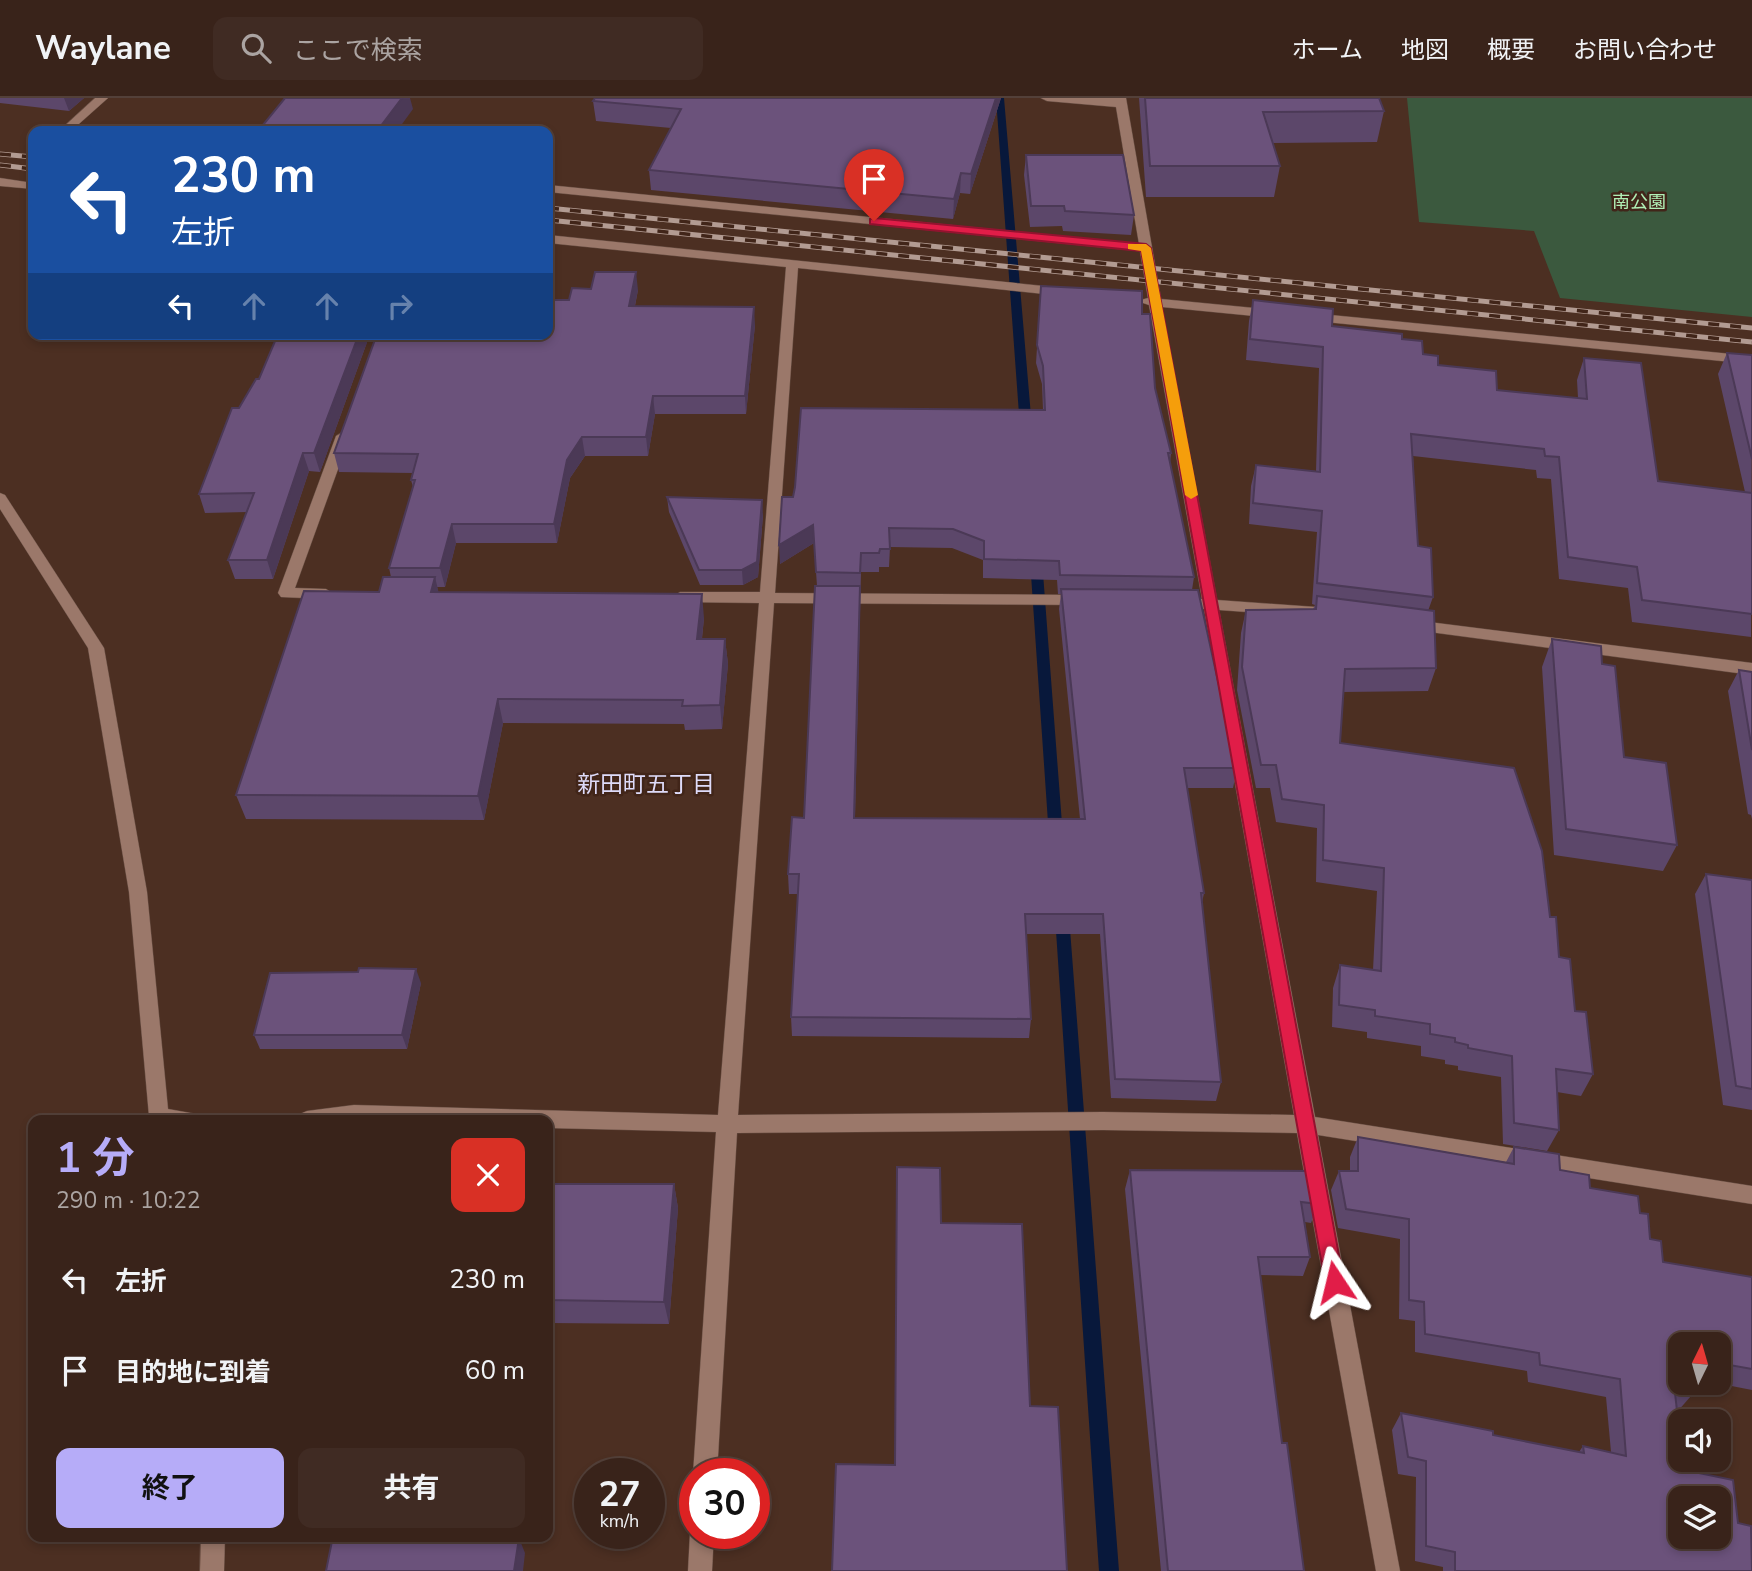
<!DOCTYPE html>
<html lang="ja">
<head>
<meta charset="utf-8">
<style>
	body { margin:0; font-family:"Nunito Sans","Noto Sans JP",sans-serif; background:#402b23; color:#f1f3f6; height:100vh; display:flex; flex-direction:column; font-size:26px; white-space:nowrap }
	* { box-sizing:border-box; margin:0 }
	p { font-size:23px; color:#aba4a2 }
	.icon { flex:none; width:38px; height:38px; fill:none; stroke:currentColor; stroke-width:2; stroke-linecap:round; stroke-linejoin:round }
	.map { position:relative; flex:1; overflow:hidden }
	.details { position:absolute; left:28px; top:1017px; width:525px; height:427px; display:flex; flex-direction:column; background:#39231a; border-radius:14px; box-shadow:0 4px 10px #0003,0 0 0 2px #534039 }
	.details>* { flex:none }
	.banner { position:absolute; left:28px; top:28px; width:525px; height:214px; border-radius:14px; box-shadow:0 4px 10px #0003,0 0 0 2px #534039; background:#1a4fa0; color:#fff; overflow:hidden }
	.needle { width:46px; rotate:5deg }
	.fabs { position:absolute; left:1668px; top:1234px; display:grid; gap:14px }
	.fabs a { display:grid; place-items:center; width:63px; height:63px; border-radius:14px; background:#39231a; box-shadow:0 4px 10px #0003,0 0 0 2px #534039; font-size:35px }
	.speed { position:absolute; left:574px; top:1360px; display:flex; gap:14px; font-size:35px; font-weight:700; text-align:center }
	.speed>* { display:grid; place-content:center; width:91px; height:91px; border-radius:50%; background:#39231a; box-shadow:0 4px 10px #0003,0 0 0 2px #534039; line-height:1 }
	.speed small { font-size:18px; font-weight:400 }
	.speed .limit { border:10px solid #d22; background:#fff; color:#111 }
	.pin { position:absolute; display:grid; place-items:center; width:60px; height:60px; color:#fff; margin:-72px -30px; border-radius:50% 50% 50% 0; rotate:-45deg; box-shadow:0 0 7px #0007 }
	.pin .icon { rotate:45deg }
	.me { position:absolute; width:77px; margin:-38px; rotate:350deg; stroke-linejoin:round; filter:drop-shadow(0 0 5px #0008) }
	.turn { display:flex; align-items:center; gap:24px; height:147px; padding:0 28px; font-size:32px }
	.turn .icon { width:91px; height:91px; stroke-width:2.5 }
	.turn b { display:block; font-size:49px; line-height:60px }
	.lanes { display:flex; align-items:center; height:66px; padding:0 28px; background:#0003; justify-content:center; gap:35px; direction:ltr }
	.lanes .off { opacity:.35 }
	.round { display:grid; place-items:center; flex:none; width:74px; height:74px; border-radius:14px; background:#402b23 }
	.headline { display:flex; align-items:center; justify-content:space-between; height:119px; padding:0 28px }
	h1 { font-size:42px; font-weight:700; line-height:52px; color:#b6acf8 }
	.button { display:flex; gap:14px; margin-top:auto; padding:14px 28px }
	.button a { flex:1; height:80px; border-radius:14px; background:#b6acf8; color:#111; font-size:28px; font-weight:700; line-height:80px; text-align:center }
	.button a+a { background:#402b23; color:#f1f3f6 }
	ul { padding:0; list-style:none }
	li { display:flex; align-items:center; gap:21px; height:91px; padding:0 28px }
	li div { flex:1 }
	li b { display:block; font-size:26px }
	li em { font-style:normal }
	header { display:flex; align-items:center; gap:42px; box-sizing:border-box; height:98px; padding:0 35px; background:#39231a; border-bottom:2px solid #534039 }
	header strong { font-size:33px }
	nav { display:flex; gap:38px; margin-inline-start:auto; font-size:24px }
	.search { width:490px; height:63px; background:#402b23; display:flex; align-items:center; gap:18px; box-sizing:border-box; padding:0 24px; border-radius:14px; color:#aba4a2; font-size:26px }
	.map>svg:first-child { display:block }
	.green { fill:#3b593e }
	.lines { fill:none; stroke-linecap:round; stroke-linejoin:round }
	.stream { fill:#08183b; fill-rule:evenodd }
	.minor-casing { stroke:#664d42; stroke-width:1 }
	.minor { fill:#9b786a; fill-rule:evenodd }
	.rail-casing { stroke:#b29b92; stroke-width:5 }
	.rail { stroke:#412519; stroke-width:3.5; stroke-dasharray:11; stroke-linecap:butt }
	.wall { fill:#5c476a; fill-rule:evenodd }
	.shaded-wall { fill:#4b3956 }
	.building { fill:#6b527b; stroke:#4b3956; stroke-width:2; fill-rule:evenodd }
	.route { fill:#e11d48; stroke:#92132f; stroke-width:2 }
	.slow { fill:#f59e0b }
	.labels { text-anchor:middle; dominant-baseline:central; stroke-width:5; stroke-linejoin:round; paint-order:stroke }
	.far-park-label { font-size:18px; fill:#b0efb5; stroke:#412519 }
	.neighbourhood-label { font-size:23px; fill:#dedbf9; stroke:#412519 }
</style>
</head>
<body>
<header>
<strong>Waylane</strong>
<div class="search"><svg class="icon" aria-label="search" viewBox="0 0 24 24"><circle cx="10" cy="10" r="6"/><path d="M15 15l6 6"/></svg>ここで検索</div>
<nav><a>ホーム</a><a>地図</a><a>概要</a><a>お問い合わせ</a></nav>
</header>
<div class="map">
<svg width="1752" height="1473" viewBox="0 0 1752 1473">
	<rect width="100%" height="100%" fill="#4c2f22"/>
	<!-- green -->
	<path class="green" d="M 1407,0 L 1752,0 L 1752,219 L 1560,200 L 1534,133 L 1419,124 Z"/>
	<g class="lines">
		<!-- stream -->
		<path class="stream" d="M 996,0 L 1004,0 L 1032,330 L 1026,333 L 1020,330 Z
			M 1036,458 L 1042,462 L 1063,739 L 1061,743 L 1051,743 L 1049,739 L 1030,462 Z
			M 1062,812 L 1067,814 L 1069,818 L 1119,1473 L 1099,1473 L 1055,818 L 1057,814 Z"/>
		<!-- minor casing -->
		<g class="minor-casing">
			<path id="minor" d="M 95,0 L 108,0 L 71,33 L 59,33 Z
				M 1041,0 L 1126,0 L 1161,201 L 1275,212 L 1281,216 L 1275,220 L 1162,209 L 1217,502 L 1316,509 L 1324,514 L 1316,519 L 1219,512 L 1315,1019 L 1752,1088 L 1752,1106 L 1318,1037 L 1400,1473 L 1376,1473 L 1297,1035 L 1103,1032 L 737,1035 L 717,1376 L 695,1376 L 695,1379 L 693,1376 L 716,1034 L 548,1030 L 548,1022 L 297,1022 L 300,1016 L 307,1013 L 354,1007 L 718,1017 L 759,505 L 680,504 L 672,499 L 680,494 L 760,494 L 786,169 L 548,145 L 548,137 L 1063,190 L 1069,194 L 1063,198 L 798,170 L 775,495 L 1082,497 L 1090,502 L 1082,507 L 774,505 L 738,1017 L 1103,1014 L 1294,1017 L 1204,511 L 1177,509 L 1169,504 L 1177,499 L 1202,501 L 1149,207 L 1137,203 L 1148,200 L 1140,153 L 548,94 L 548,87 L 1139,146 L 1116,9 L 1047,3 Z
				M 0,80 L 33,85 L 33,91 L 0,88 Z
				M 1310,215 L 1752,258 L 1752,266 L 1305,222 L 1305,216 Z
				M 343,334 L 350,338 L 295,490 L 326,491 L 334,496 L 326,501 L 281,499 L 278,495 L 336,338 Z
				M 0,395 L 5,397 L 104,550 L 147,794 L 168,1011 L 196,1016 L 199,1022 L 151,1022 L 149,1018 L 129,794 L 88,550 L 0,411 Z
				M 1413,522 L 1752,565 L 1752,577 L 1407,531 L 1405,527 L 1407,523 Z
				M 695,1426 L 695,1435 L 714,1435 L 712,1473 L 688,1473 L 690,1435 Z
				M 201,1438 L 225,1438 L 224,1473 L 200,1473 Z"/>
		</g>
		<!-- minor -->
		<use href="#minor" class="minor"/>
		<!-- rail casing -->
		<g class="rail-casing">
			<path id="rail" d="M 0,56 L 33,59
				M 0,67 L 33,71
				M 548,110 L 1752,230
				M 548,122 L 1752,244"/>
		</g>
		<!-- rail -->
		<use href="#rail" class="rail"/>
	</g>
	<!-- wall -->
	<path class="wall" d="M 0,0 L 84,0 L 69,13 L 0,5 Z
		M 595,0 L 1001,0 L 970,96 L 960,95 L 953,121 L 651,92 L 649,72 L 671,30 L 596,23 L 593,3 Z
		M 1139,0 L 1379,0 L 1384,13 L 1377,44 L 1273,45 L 1280,68 L 1274,99 L 1146,99 Z
		M 1026,57 L 1134,117 L 1131,137 L 1063,133 L 1062,128 L 1030,129 L 1024,77 Z
		M 1041,188 L 1142,216 L 1155,290 L 1171,355 L 1170,365 L 1194,479 L 1192,492 L 1237,670 L 1233,690 L 1187,690 L 1204,795 L 1202,805 L 1221,984 L 1216,1003 L 1111,1000 L 1100,836 L 1026,836 L 1031,921 L 1029,940 L 792,938 L 791,919 L 798,796 L 789,796 L 788,776 L 804,720 L 817,488 L 814,445 L 780,466 L 793,399 L 1043,312 L 1042,286 L 1036,265 ZM 890,449 L 952,450 L 983,462 L 983,480 L 1057,482 L 1058,496 L 1061,496 L 1059,511 L 1080,721 L 855,720 L 861,474 L 879,474 L 879,469 L 889,469 Z
		M 638,192 L 635,208 L 755,227 L 746,316 L 655,316 L 648,358 L 585,358 L 570,380 L 557,445 L 456,445 L 445,489 L 437,489 L 438,494 L 704,520 L 702,541 L 725,541 L 728,566 L 722,631 L 685,632 L 684,626 L 503,625 L 484,722 L 246,721 L 236,697 L 379,494 L 391,479 L 389,470 L 413,389 L 411,382 L 413,375 L 339,374 L 334,355 L 569,202 Z
		M 1253,202 L 1332,228 L 1402,241 L 1438,267 L 1497,292 L 1578,300 L 1577,282 L 1584,260 L 1658,383 L 1745,394 L 1718,276 L 1727,255 L 1752,257 L 1751,539 L 1632,524 L 1628,490 L 1559,481 L 1551,381 L 1537,380 L 1536,372 L 1413,358 L 1418,448 L 1433,499 L 1428,513 L 1436,570 L 1428,593 L 1343,594 L 1340,645 L 1550,819 L 1559,859 L 1593,976 L 1581,998 L 1557,994 L 1559,1032 L 1547,1053 L 1503,1046 L 1501,979 L 1458,972 L 1458,968 L 1445,966 L 1445,962 L 1421,958 L 1421,948 L 1367,940 L 1367,934 L 1332,929 L 1333,890 L 1340,867 L 1373,872 L 1377,793 L 1316,784 L 1317,730 L 1276,724 L 1270,690 L 1256,690 L 1237,592 L 1241,535 L 1246,512 L 1313,511 L 1315,507 L 1312,506 L 1317,434 L 1249,426 L 1251,388 L 1256,367 L 1316,373 L 1319,270 L 1246,262 L 1249,223 Z
		M 278,236 L 370,236 L 320,374 L 309,373 L 273,481 L 235,481 L 228,462 L 247,414 L 205,415 L 199,396 L 239,310 L 259,281 Z
		M 667,399 L 763,417 L 758,479 L 743,487 L 700,487 L 669,414 Z
		M 1552,541 L 1602,566 L 1624,659 L 1677,747 L 1663,773 L 1554,757 L 1542,569 Z
		M 1739,572 L 1752,574 L 1752,721 L 1751,717 L 1748,716 L 1728,593 Z
		M 1706,776 L 1752,782 L 1752,1012 L 1723,1007 L 1695,796 Z
		M 358,874 L 421,885 L 407,951 L 260,951 L 254,937 Z
		M 1358,1039 L 1506,1064 L 1514,1049 L 1560,1072 L 1590,1090 L 1640,1115 L 1650,1141 L 1663,1164 L 1752,1179 L 1752,1292 L 1711,1284 L 1718,1284 L 1718,1246 L 1680,1246 L 1691,1298 L 1677,1314 L 1684,1372 L 1738,1425 L 1752,1473 L 1443,1473 L 1443,1469 L 1415,1463 L 1416,1379 L 1398,1376 L 1392,1332 L 1401,1315 L 1493,1337 L 1579,1354 L 1583,1348 L 1611,1354 L 1606,1299 L 1528,1284 L 1527,1273 L 1415,1254 L 1415,1223 L 1399,1221 L 1400,1141 L 1338,1130 L 1331,1092 L 1339,1073 L 1350,1073 L 1350,1059 Z
		M 1130,1072 L 1318,1106 L 1311,1125 L 1305,1124 L 1310,1159 L 1303,1178 L 1260,1177 L 1282,1345 L 1304,1473 L 1161,1473 L 1125,1091 Z
		M 548,1086 L 674,1086 L 678,1110 L 669,1226 L 548,1225 Z"/>
	<!-- shaded-wall -->
	<path class="shaded-wall" d="M 64,0 L 84,0 L 69,13 Z
		M 402,0 L 410,0 L 413,11 L 397,33 L 377,33 Z
		M 996,0 L 1001,0 L 970,96 L 971,76 Z
		M 961,75 L 960,95 L 953,121 L 954,101 Z
		M 636,174 L 638,192 L 631,226 L 629,208 Z
		M 754,209 L 755,227 L 746,316 L 745,298 Z
		M 359,236 L 370,236 L 320,374 L 314,355 Z
		M 653,298 L 655,316 L 648,358 L 646,339 Z
		M 582,339 L 585,358 L 570,380 L 557,445 L 554,426 L 567,362 Z
		M 303,355 L 309,373 L 273,481 L 267,462 Z
		M 762,402 L 763,417 L 758,479 L 743,487 L 742,472 Z
		M 452,426 L 456,445 L 445,489 L 440,470 Z
		M 813,427 L 814,445 L 780,466 L 779,447 Z
		M 435,479 L 441,504 L 431,494 Z
		M 860,488 L 860,509 L 854,740 L 854,720 Z
		M 702,496 L 704,520 L 699,566 L 697,541 Z
		M 725,541 L 728,566 L 722,631 L 720,607 Z
		M 498,601 L 503,625 L 484,722 L 478,698 Z
		M 416,871 L 421,885 L 407,951 L 402,937 Z
		M 674,1086 L 678,1110 L 669,1226 L 664,1204 Z
		M 519,1440 L 525,1455 L 523,1473 L 514,1473 Z"/>
	<!-- building -->
	<path class="building" d="M 285,0 L 402,0 L 377,33 L 258,33 Z
		M 595,0 L 996,0 L 971,76 L 961,75 L 954,101 L 649,72 L 681,11 L 593,3 Z
		M 1145,0 L 1379,0 L 1384,13 L 1263,14 L 1280,68 L 1150,68 Z
		M 1026,57 L 1123,57 L 1134,117 L 1065,113 L 1064,108 L 1031,108 Z
		M 595,174 L 636,174 L 629,208 L 754,209 L 745,298 L 653,298 L 646,339 L 582,339 L 567,362 L 554,426 L 452,426 L 440,470 L 389,470 L 415,382 L 411,382 L 418,356 L 334,355 L 377,236 L 548,236 L 548,202 L 569,202 L 572,190 L 591,191 Z
		M 1041,188 L 1142,193 L 1142,216 L 1150,216 L 1155,290 L 1171,355 L 1168,355 L 1194,479 L 1060,477 L 1059,463 L 984,461 L 984,443 L 953,431 L 889,430 L 890,451 L 880,451 L 879,455 L 861,455 L 860,475 L 816,474 L 813,427 L 779,447 L 782,399 L 793,399 L 795,389 L 801,310 L 1045,312 L 1043,268 L 1037,247 Z
		M 1253,202 L 1333,211 L 1332,228 L 1402,236 L 1402,241 L 1422,243 L 1423,256 L 1438,258 L 1438,267 L 1496,273 L 1497,292 L 1587,301 L 1584,260 L 1641,265 L 1658,383 L 1752,395 L 1752,516 L 1642,502 L 1637,469 L 1568,459 L 1559,359 L 1545,358 L 1544,351 L 1411,336 L 1418,448 L 1431,450 L 1433,499 L 1317,485 L 1322,413 L 1253,405 L 1256,367 L 1320,374 L 1323,249 L 1250,241 Z
		M 278,236 L 359,236 L 314,355 L 303,355 L 267,462 L 228,462 L 254,395 L 199,396 L 232,310 L 239,310 L 256,281 L 259,281 Z
		M 1727,255 L 1752,257 L 1752,361 Z
		M 667,399 L 762,402 L 757,464 L 742,472 L 699,472 Z
		M 383,479 L 435,479 L 431,494 L 702,496 L 697,541 L 725,541 L 720,607 L 682,608 L 683,602 L 498,601 L 478,698 L 236,697 L 304,493 L 379,494 Z
		M 815,488 L 860,488 L 854,720 L 1085,721 L 1061,491 L 1198,492 L 1237,670 L 1184,670 L 1204,795 L 1201,795 L 1221,984 L 1115,981 L 1103,816 L 1025,816 L 1031,921 L 791,919 L 799,776 L 788,776 L 792,719 L 804,720 Z
		M 1317,498 L 1434,513 L 1436,570 L 1345,571 L 1340,645 L 1514,670 L 1542,753 L 1550,819 L 1556,819 L 1559,859 L 1570,861 L 1575,913 L 1586,914 L 1593,976 L 1556,971 L 1559,1032 L 1514,1025 L 1512,958 L 1468,950 L 1468,947 L 1455,944 L 1455,940 L 1430,936 L 1430,926 L 1375,918 L 1375,912 L 1339,907 L 1340,867 L 1381,873 L 1384,770 L 1323,762 L 1324,707 L 1282,701 L 1276,667 L 1261,667 L 1242,569 L 1246,512 L 1316,511 Z
		M 1552,541 L 1601,548 L 1602,566 L 1615,568 L 1624,659 L 1666,665 L 1677,747 L 1566,731 Z
		M 1739,572 L 1752,574 L 1752,652 Z
		M 1706,776 L 1752,782 L 1752,991 L 1736,988 Z
		M 359,870 L 416,871 L 402,937 L 254,937 L 270,875 L 358,874 Z
		M 1358,1039 L 1514,1066 L 1514,1049 L 1559,1056 L 1560,1072 L 1589,1077 L 1590,1090 L 1638,1098 L 1640,1115 L 1648,1116 L 1650,1141 L 1661,1143 L 1663,1164 L 1752,1179 L 1752,1271 L 1718,1265 L 1718,1246 L 1680,1246 L 1680,1284 L 1689,1284 L 1691,1298 L 1675,1295 L 1680,1339 L 1680,1362 L 1683,1362 L 1684,1372 L 1733,1382 L 1738,1425 L 1751,1428 L 1752,1473 L 1455,1473 L 1455,1454 L 1426,1448 L 1426,1363 L 1408,1359 L 1401,1315 L 1493,1333 L 1493,1337 L 1584,1355 L 1583,1348 L 1626,1358 L 1620,1281 L 1540,1267 L 1539,1255 L 1425,1236 L 1424,1204 L 1409,1202 L 1409,1121 L 1346,1111 L 1339,1073 L 1358,1073 ZM 1680,1400 L 1718,1400 L 1718,1438 L 1680,1438 Z
		M 897,1069 L 940,1070 L 941,1125 L 1022,1126 L 1030,1308 L 1058,1309 L 1067,1473 L 832,1473 L 836,1366 L 895,1367 Z
		M 1130,1072 L 1312,1073 L 1318,1106 L 1301,1104 L 1310,1159 L 1258,1159 L 1282,1345 L 1287,1345 L 1304,1473 L 1168,1473 Z
		M 548,1086 L 674,1086 L 664,1204 L 548,1202 Z
		M 333,1438 L 366,1438 L 519,1440 L 514,1473 L 326,1473 Z"/>
	<!-- route -->
	<path class="route" d="M 874,120 L 1146,146 L 1151,150 L 1344,1184 L 1342,1190 L 1335,1193 L 1328,1190 L 1325,1184 L 1141,153 L 870,126 L 870,121 Z"/>
	<!-- slow -->
	<path class="slow" d="M 1128,146 L 1146,146 L 1151,150 L 1198,397 L 1191,401 L 1185,397 L 1141,153 L 1128,151 Z"/>
	<g class="labels">
		<!-- far-park labels -->
		<g class="far-park-label">
			<text x="1639" y="104">南公園</text>
		</g>
		<!-- neighbourhood labels -->
		<g class="neighbourhood-label">
			<text x="646" y="686">新田町五丁目</text>
		</g>
	</g>
</svg>
<div class="fabs">
<a><svg class="needle" viewBox="-14 -14 28 28"><path d="M0-13l5 13h-10z" fill="#e53935"/><path d="M0 13l5-13h-10z" fill="#aba4a2"/></svg></a>
<a><svg class="icon" aria-label="sound" viewBox="0 0 24 24"><path d="M4 9h4l5-4v14l-5-4H4zM17 9q2 3 0 6"/></svg></a>
<a><svg class="icon" aria-label="layers" viewBox="0 0 24 24"><path d="M12 4l9 5-9 5-9-5zM3 14l9 5 9-5"/></svg></a>
</div>
<div class="speed"><div>27<small>km/h</small></div><div class="limit">30</div></div>
<div class="pin" style="left:874px;top:123px;background:#d93025"><svg class="icon" aria-label="arrive" viewBox="0 0 24 24"><path d="M6 21V4h12l-3 4 3 4H6"/></svg></div>
<svg class="me" style="left:1335px;top:1184px" viewBox="-20 -20 40 40"><path d="M0-17L14 15 0 8-14 15z" fill="#e11d48" stroke="#fff" stroke-width="4"/></svg>
<div class="banner">
<div class="turn"><svg class="icon" aria-label="left" viewBox="0 0 24 24"><path d="M17 20v-9H6M10 6l-5 5 5 5"/></svg><div><b>230 m</b>左折</div></div>
<div class="lanes"><svg class="icon" aria-label="left" viewBox="0 0 24 24"><path d="M17 20v-9H6M10 6l-5 5 5 5"/></svg><svg class="icon off" aria-label="ahead" viewBox="0 0 24 24"><path d="M12 20V5M6 11l6-6 6 6"/></svg><svg class="icon off" aria-label="ahead" viewBox="0 0 24 24"><path d="M12 20V5M6 11l6-6 6 6"/></svg><svg class="icon off" aria-label="right" viewBox="0 0 24 24"><path d="M7 20v-9h11M14 6l5 5-5 5"/></svg></div>
</div>
<section class="details">
<div class="headline"><div><h1>1 分</h1><p>290 m · 10:22</p></div><a class="round" style="background:#d93025;color:#fff"><svg class="icon" aria-label="close" viewBox="0 0 24 24"><path d="M6 6l12 12M18 6L6 18"/></svg></a></div>
<ul>
<li><svg class="icon" aria-label="left" viewBox="0 0 24 24"><path d="M17 20v-9H6M10 6l-5 5 5 5"/></svg><div><b>左折</b></div><em>230 m</em></li>
<li><svg class="icon" aria-label="arrive" viewBox="0 0 24 24"><path d="M6 21V4h12l-3 4 3 4H6"/></svg><div><b>目的地に到着</b></div><em>60 m</em></li>
</ul>
<div class="button"><a>終了</a><a>共有</a></div>
</section>
</div>
</body>
</html>
